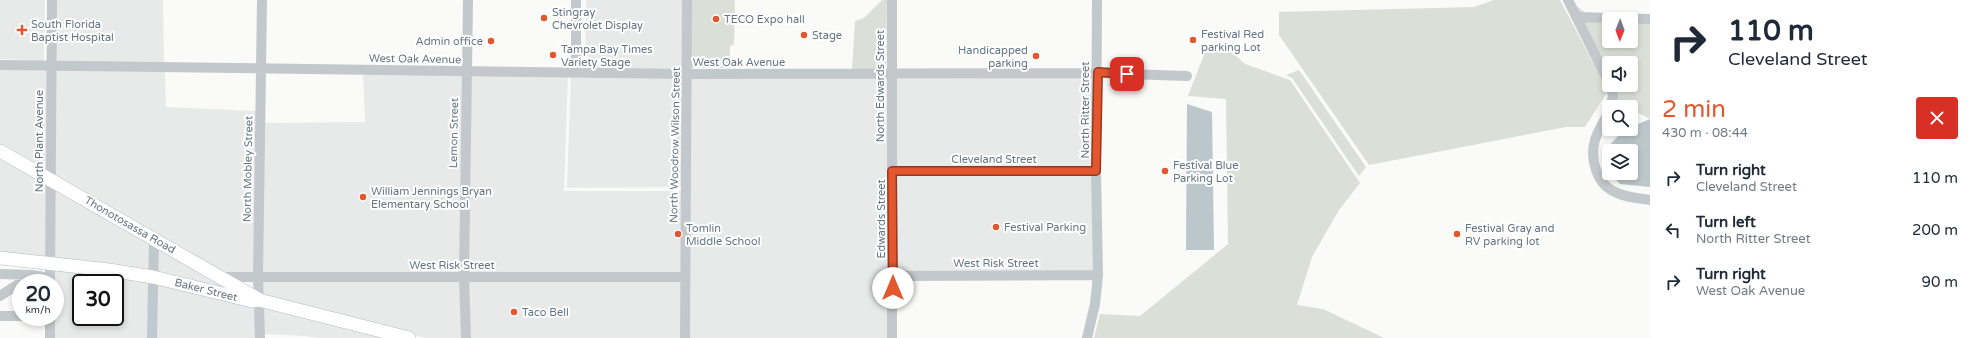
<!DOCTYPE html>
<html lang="en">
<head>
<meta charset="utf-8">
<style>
	body { margin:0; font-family:"Varela Round",sans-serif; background:#f6f6f7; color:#1f2937; height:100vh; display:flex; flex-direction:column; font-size:15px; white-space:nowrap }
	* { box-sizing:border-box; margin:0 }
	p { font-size:13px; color:#747a83 }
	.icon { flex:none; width:22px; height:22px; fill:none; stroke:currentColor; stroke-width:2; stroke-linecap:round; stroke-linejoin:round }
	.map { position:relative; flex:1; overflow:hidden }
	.drawer { display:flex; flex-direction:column; background:#fff; width:320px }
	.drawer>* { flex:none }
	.guide { background:#fff; color:#1f2937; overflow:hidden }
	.needle { width:26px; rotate:181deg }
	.buttons { position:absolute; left:1602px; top:12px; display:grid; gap:8px }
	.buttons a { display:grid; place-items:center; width:36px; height:36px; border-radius:4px; background:#fff; box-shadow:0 2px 6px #0003; font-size:20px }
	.speed { position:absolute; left:12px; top:274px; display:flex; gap:8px; font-size:20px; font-weight:700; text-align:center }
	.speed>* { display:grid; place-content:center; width:52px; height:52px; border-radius:50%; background:#fff; box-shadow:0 2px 6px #0003; line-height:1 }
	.speed small { font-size:10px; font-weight:400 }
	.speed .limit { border:2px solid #111; border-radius:6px; background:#fff; color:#111 }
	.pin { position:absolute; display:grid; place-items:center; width:34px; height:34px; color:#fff; margin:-17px; border-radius:8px; box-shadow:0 2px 6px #0006 }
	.me { position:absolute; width:44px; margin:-22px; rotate:0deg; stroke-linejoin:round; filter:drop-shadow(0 0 3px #0008) }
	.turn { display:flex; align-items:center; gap:14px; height:84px; padding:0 12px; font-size:18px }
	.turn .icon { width:52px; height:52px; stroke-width:2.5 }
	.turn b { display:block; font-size:28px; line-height:34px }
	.round { display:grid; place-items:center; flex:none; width:42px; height:42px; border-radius:4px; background:#f6f6f7 }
	.summary { display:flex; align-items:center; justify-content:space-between; height:68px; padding:0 12px }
	h1 { font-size:24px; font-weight:600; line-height:30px; color:#e4572e }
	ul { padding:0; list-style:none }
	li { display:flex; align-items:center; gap:12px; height:52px; padding:0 12px }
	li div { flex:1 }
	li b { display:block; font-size:15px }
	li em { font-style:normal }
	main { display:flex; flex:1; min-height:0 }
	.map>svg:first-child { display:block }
	.built { fill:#e8e9e9; fill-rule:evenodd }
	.green { fill:#dadfd7; fill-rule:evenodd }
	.water { fill:#bbc7cb }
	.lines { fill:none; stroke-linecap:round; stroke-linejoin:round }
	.major-casing { stroke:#b5babe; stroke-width:14 }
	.minor { stroke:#c3c8cc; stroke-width:10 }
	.major { stroke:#fff; stroke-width:13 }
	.route-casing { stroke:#94391e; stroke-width:10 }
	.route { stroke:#e4572e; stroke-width:7 }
	.poi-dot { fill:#e4572e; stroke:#fff; stroke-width:1.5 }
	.labels { text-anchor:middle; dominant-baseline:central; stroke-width:4; stroke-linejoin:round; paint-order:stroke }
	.poi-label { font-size:11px; fill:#657683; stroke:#fff; text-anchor:start }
	.street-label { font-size:11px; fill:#657683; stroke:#fff }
</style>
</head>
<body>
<main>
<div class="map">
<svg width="1650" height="338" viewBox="0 0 1650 338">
	<rect width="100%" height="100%" fill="#fafaf8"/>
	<!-- built -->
	<path class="built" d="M 0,0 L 45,0 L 44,61 L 0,59 Z
		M 55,0 L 163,0 L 164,64 L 55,62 Z
		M 586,0 L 684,0 L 684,70 L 585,69 Z
		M 0,69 L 47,70 L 47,173 L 0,147 Z
		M 55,70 L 165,72 L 166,107 L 258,111 L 255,273 L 220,273 L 54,177 Z
		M 363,71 L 568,72 L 564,191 L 686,191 L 688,74 L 892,74 L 891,338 L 685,338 L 685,277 L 258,277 L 261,123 L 365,122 Z
		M 571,76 L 684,78 L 683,187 L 567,188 Z
		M 1094,77 L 1093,167 L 896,167 L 895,78 Z
		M 0,156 L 47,182 L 46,260 L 0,254 Z
		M 896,175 L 1093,175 L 1095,271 L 896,272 Z
		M 54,186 L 151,242 L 150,272 L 53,261 Z
		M 158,246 L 246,296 L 157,273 Z
		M 53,269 L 149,280 L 148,338 L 53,338 L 55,283 ZM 81,283 L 115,283 L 115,317 L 81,317 Z
		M 262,281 L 461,281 L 462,338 L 425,338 L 262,297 Z
		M 468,281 L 681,281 L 681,338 L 469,338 Z
		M 156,282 L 255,305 L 256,338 L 156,338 Z
		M 263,305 L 391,338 L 320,338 L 304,336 L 264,334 Z"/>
	<!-- green -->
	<path class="green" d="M 691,0 L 735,0 L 734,44 L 730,46 L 730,68 L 691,68 Z
		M 882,0 L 887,0 L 886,69 L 852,69 L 855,21 L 864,18 Z
		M 1494,0 L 1560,0 L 1608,91 L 1585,127 L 1566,127 L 1369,165 L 1279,35 L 1279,12 L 1474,7 Z
		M 1563,0 L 1569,0 L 1587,14 L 1650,17 L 1650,119 L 1631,109 L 1631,107 L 1603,105 L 1610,93 L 1610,90 ZM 1609,19 L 1631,19 L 1631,41 L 1609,41 ZM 1609,63 L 1631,63 L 1631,85 L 1609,85 Z
		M 1224,45 L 1245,64 L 1290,80 L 1360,183 L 1339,210 L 1312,257 L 1297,305 L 1323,309 L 1384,338 L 1094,338 L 1100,314 L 1140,316 L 1228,244 L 1226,99 L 1188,96 L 1205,52 Z
		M 1299,70 L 1366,167 L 1359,176 L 1292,78 L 1286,75 Z"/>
	<!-- water -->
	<path class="water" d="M 1187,104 L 1212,112 L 1214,250 L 1186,250 Z
		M 1650,119 L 1650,187 L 1620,184 L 1610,173 L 1631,173 L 1631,151 L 1609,151 L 1610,145 L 1616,138 L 1626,129 L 1631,129 L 1631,127 Z"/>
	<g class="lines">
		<!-- major casing -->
		<g class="major-casing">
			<path id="major" d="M 0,151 L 258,299
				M 0,258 L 109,270 L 153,277 L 252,301 L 259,300 L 409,338"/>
		</g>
		<!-- minor -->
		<path class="minor" d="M 576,0 L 576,73
			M 1568,0 L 1609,83
			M 1576,17 L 1650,19
			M 0,65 L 688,74 L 1098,73 L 1187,76
			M 1610,85 L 1613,96 L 1611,107
			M 1609,112 C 1597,132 1588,147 1596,170 C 1599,179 1603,185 1611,190 C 1622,197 1637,198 1650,200
			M 892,171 L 1096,171
			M 0,274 L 32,275 L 50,278
			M 893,276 L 1098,275
			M 221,277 L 685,277
			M 50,283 L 52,0
			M 0,296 L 32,275
			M 0,316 L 21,316
			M 50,338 L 50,317
			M 152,338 L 154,239
			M 260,338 L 258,277 L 262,0
			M 466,338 L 464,277 L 468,0
			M 685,338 L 687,0
			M 892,338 L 892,0
			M 1087,338 L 1095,304 L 1098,275 L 1096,171 L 1097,0"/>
		<!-- major -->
		<use href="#major" class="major"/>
	</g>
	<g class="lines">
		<!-- route casing -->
		<g class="route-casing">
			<path id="route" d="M 893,288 L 892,171 L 1096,171 L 1098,72 L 1127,74"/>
		</g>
		<!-- route -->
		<use href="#route" class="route"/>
	</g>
	<!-- markers -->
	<g class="poi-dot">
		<circle cx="544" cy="18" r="4"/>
		<circle cx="716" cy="19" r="4"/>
		<path d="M20 24h4v4h4v4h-4v4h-4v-4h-4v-4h4z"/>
		<circle cx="804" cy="35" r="4"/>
		<circle cx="1193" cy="40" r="4"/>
		<circle cx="491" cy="41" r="4"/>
		<circle cx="553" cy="55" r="4"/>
		<circle cx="1036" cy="56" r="4"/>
		<circle cx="1165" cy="171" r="4"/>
		<circle cx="363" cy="197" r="4"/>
		<circle cx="996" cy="227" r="4"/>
		<circle cx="678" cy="234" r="4"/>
		<circle cx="1457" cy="234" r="4"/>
		<circle cx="514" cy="312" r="4"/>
	</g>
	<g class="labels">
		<!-- poi labels -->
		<g class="poi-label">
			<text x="552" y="12">Stingray<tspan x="552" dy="13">Chevrolet Display</tspan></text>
			<text x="724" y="19">TECO Expo hall</text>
			<text x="31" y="24">South Florida<tspan x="31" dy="13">Baptist Hospital</tspan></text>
			<text x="1201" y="34">Festival Red<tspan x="1201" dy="13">parking Lot</tspan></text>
			<text x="812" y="35">Stage</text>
			<text x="483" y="41" text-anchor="end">Admin office</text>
			<text x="561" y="49">Tampa Bay Times<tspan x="561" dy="13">Variety Stage</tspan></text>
			<text x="1028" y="50" text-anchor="end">Handicapped<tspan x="1028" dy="13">parking</tspan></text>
			<text x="1173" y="165">Festival Blue<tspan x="1173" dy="13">Parking Lot</tspan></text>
			<text x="371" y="191">William Jennings Bryan<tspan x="371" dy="13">Elementary School</tspan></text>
			<text x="1004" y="227">Festival Parking</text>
			<text x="686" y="228">Tomlin<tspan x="686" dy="13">Middle School</tspan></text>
			<text x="1465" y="228">Festival Gray and<tspan x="1465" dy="13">RV parking lot</tspan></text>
			<text x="522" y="312">Taco Bell</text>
		</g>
		<!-- street labels -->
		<g class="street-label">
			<text transform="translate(415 59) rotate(1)">West Oak Avenue</text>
			<text x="739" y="62">West Oak Avenue</text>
			<text transform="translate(880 86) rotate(-90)">North Edwards Street</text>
			<text transform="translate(1085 110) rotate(-90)">North Ritter Street</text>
			<text transform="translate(454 133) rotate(-89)">Lemon Street</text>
			<text transform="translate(39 141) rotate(-90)">North Plant Avenue</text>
			<text transform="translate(675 145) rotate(-89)">North Woodrow Wilson Street</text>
			<text x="994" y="159">Cleveland Street</text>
			<text transform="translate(248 169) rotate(-89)">North Mobley Street</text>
			<text transform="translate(881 219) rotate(-90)">Edwards Street</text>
			<text transform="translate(130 225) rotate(30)">Thonotosassa Road</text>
			<text x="996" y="263">West Risk Street</text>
			<text x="452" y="265">West Risk Street</text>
			<text transform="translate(206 290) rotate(14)">Baker Street</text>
		</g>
	</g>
</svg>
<div class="buttons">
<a><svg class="needle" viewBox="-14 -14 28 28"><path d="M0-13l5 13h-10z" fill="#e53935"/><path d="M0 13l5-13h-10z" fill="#747a83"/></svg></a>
<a><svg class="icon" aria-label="sound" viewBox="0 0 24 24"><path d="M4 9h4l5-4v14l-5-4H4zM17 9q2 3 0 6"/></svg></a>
<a><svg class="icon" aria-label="search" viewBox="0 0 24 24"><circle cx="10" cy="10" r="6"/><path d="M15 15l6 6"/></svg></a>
<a><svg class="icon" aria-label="layers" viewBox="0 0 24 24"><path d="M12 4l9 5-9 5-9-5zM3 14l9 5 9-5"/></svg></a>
</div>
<div class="speed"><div>20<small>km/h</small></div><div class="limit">30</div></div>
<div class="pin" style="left:1127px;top:74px;background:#d93025"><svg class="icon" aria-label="arrive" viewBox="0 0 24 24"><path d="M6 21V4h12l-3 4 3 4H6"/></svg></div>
<svg class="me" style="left:893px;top:288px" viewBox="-20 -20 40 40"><circle r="19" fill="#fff"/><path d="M0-13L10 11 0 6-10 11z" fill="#e4572e"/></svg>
</div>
<section class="drawer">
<div class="guide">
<div class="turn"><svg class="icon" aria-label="right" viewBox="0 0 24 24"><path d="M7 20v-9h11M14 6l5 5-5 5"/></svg><div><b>110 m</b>Cleveland Street</div></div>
</div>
<div class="summary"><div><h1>2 min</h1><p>430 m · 08:44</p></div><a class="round" style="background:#d93025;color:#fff"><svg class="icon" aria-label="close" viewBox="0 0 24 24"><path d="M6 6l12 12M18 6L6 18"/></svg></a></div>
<ul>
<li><svg class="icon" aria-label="right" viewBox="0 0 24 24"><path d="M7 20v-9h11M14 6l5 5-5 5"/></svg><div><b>Turn right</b><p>Cleveland Street</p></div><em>110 m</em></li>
<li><svg class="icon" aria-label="left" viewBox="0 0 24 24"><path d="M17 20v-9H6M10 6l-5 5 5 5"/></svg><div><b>Turn left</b><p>North Ritter Street</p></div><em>200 m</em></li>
<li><svg class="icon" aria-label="right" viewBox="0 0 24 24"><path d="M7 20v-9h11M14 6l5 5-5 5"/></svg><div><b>Turn right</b><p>West Oak Avenue</p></div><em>90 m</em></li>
</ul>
</section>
</main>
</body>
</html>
